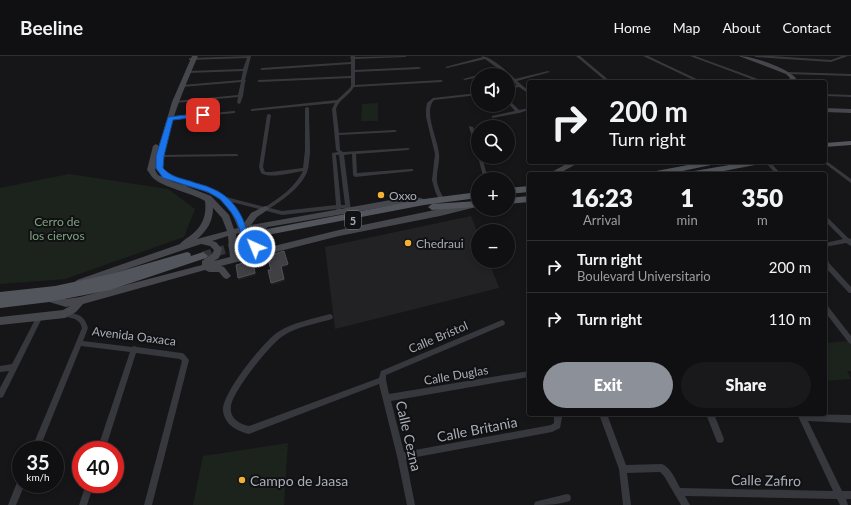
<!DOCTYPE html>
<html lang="en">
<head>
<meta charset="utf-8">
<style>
	body { margin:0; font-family:Lato,sans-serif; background:#19191b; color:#f1f3f6; height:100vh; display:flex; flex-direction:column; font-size:15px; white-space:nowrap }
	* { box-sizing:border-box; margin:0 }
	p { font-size:13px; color:#9c9d9f }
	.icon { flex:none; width:22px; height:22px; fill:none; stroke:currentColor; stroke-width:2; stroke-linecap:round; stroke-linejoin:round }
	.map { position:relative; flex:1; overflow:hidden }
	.drawer { position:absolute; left:527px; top:116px; width:300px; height:244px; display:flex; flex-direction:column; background:#101012; border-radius:4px; box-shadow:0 2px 6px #0003,0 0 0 1px #303032 }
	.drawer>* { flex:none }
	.banner { position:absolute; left:527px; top:24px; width:300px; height:84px; border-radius:4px; box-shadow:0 2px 6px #0003,0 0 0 1px #303032; background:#101012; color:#f1f3f6; overflow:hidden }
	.tools { position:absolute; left:471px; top:12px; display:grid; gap:8px }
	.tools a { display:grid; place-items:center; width:44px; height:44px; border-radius:50%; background:#101012; box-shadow:0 2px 6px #0003,0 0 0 1px #303032; font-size:20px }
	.speed { position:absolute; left:12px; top:385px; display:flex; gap:8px; font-size:20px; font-weight:700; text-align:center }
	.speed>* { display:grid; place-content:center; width:52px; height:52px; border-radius:50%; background:#101012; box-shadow:0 2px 6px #0003,0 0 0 1px #303032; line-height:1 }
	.speed small { font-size:10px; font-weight:400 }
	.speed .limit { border:6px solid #d22; background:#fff; color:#111 }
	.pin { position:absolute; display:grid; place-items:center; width:34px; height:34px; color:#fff; margin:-17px; border-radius:8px; box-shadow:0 2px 6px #0006 }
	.me { position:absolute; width:44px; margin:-22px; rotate:316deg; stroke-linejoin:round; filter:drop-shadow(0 0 3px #0008) }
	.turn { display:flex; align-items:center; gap:14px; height:84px; padding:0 16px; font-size:18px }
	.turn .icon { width:52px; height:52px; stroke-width:2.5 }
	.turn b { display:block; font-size:28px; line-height:34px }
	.eta { display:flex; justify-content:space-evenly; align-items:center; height:68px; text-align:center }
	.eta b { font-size:24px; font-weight:800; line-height:28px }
	.primary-button { display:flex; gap:8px; margin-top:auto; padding:8px 16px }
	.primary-button a { flex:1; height:46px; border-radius:24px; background:#8c9099; color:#fff; font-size:16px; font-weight:800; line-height:46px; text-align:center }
	.primary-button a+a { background:#19191b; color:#f1f3f6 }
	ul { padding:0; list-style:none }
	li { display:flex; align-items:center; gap:12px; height:52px; padding:0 16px; border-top:1px solid #303032 }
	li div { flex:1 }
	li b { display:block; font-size:15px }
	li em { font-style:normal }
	header { display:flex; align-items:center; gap:24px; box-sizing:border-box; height:56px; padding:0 20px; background:#101012; border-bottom:1px solid #303032 }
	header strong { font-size:19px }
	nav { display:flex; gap:22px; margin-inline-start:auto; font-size:14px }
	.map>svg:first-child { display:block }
	.built { fill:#222225 }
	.green { fill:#1c231d }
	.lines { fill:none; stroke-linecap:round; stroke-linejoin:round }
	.primary-tunnel { stroke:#333438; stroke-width:9; stroke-dasharray:9 4.5; stroke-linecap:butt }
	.street { fill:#37383d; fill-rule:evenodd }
	.secondary { fill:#45474d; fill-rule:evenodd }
	.primary { fill:#53555c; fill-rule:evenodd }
	.shaded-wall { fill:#212124 }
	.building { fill:#3f3f44; stroke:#4f5156 }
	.route { fill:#1a73e8; stroke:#114b97 }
	.poi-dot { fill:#f2b134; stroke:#111113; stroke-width:1.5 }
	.labels { text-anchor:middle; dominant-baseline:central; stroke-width:4; stroke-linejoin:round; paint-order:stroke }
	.shield { fill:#111113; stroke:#7b7e86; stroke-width:1 }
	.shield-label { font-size:11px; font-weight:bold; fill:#a8adb8 }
	.poi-label { font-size:12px; fill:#a8adb8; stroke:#111113; text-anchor:start }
	.park-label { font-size:12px; fill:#7fa381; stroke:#111113 }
	.street-label { font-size:12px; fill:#a8adb8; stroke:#111113 }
	.near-street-label { font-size:14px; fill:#a8adb8; stroke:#111113 }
	.near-poi-label { font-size:14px; fill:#a8adb8; stroke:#111113; text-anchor:start }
</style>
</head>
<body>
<header>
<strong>Beeline</strong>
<nav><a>Home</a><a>Map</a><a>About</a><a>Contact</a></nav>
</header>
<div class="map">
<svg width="851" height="449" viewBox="0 0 851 449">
	<rect width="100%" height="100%" fill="#161618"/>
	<!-- built -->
	<path class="built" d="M 471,160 L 478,178 L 478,205 L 489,205 L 499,232 L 335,273 L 325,191 Z"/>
	<!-- green -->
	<path class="green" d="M 378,47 L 378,65 L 361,65 L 362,48 Z
		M 69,118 L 168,133 L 195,153 L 184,181 L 65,223 L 0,228 L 0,132 Z
		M 851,285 L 851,315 L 847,315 L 851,323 L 825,325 L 825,287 Z
		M 288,387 L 284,449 L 193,449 L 203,400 Z"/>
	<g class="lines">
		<!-- primary-tunnel -->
		<path class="primary-tunnel" d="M 203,200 L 263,182"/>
		<!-- street -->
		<path class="street" d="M 251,0 L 245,24 L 246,25 L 245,26 L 243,40 L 240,48 L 237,47 L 238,41 L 175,47 L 173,46 L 175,45 L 238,39 L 241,26 L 182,31 L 180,30 L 182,29 L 241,24 L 243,15 L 188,17 L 186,16 L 188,15 L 243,13 L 247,2 L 190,4 L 189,4 L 189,2 Z
			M 351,0 L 355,0 L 355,1 L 407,0 L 405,1 L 355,3 L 355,14 L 419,11 L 421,12 L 419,13 L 355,16 L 355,29 L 441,24 L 443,25 L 441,26 L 354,31 C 349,40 339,43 336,53 L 339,77 L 395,74 L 397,75 L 395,76 L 339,79 L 340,94 L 343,96 L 408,92 L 410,93 L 408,94 L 356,98 L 357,117 L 411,113 L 413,113 L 413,115 L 355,121 L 353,119 L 352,98 L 344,99 L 351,155 L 348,157 L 346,156 L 345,152 L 341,152 L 341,155 L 337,155 L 336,153 L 282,159 L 220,143 L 220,141 L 222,140 L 265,151 C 280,142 295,131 303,115 C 291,117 270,123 261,117 L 259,111 L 267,59 L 269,58 L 271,59 L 263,111 L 265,116 L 271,116 L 303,112 L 305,94 L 305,52 L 307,51 L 309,52 C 309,67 310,83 310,98 C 309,103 309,109 308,113 C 304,129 283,144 270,152 L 282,155 L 336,149 L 332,98 L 332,97 L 338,96 L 336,94 L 332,53 L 335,47 L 252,55 L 250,54 L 252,53 L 337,44 L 349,33 L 351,30 L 351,22 L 259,26 L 257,25 L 259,24 L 351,20 L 351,8 L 262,14 L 260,13 L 262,12 L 351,6 L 351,3 L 350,2 ZM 336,99 L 339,99 L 345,149 L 341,149 Z
			M 481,0 C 491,0 508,16 515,23 L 548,15 L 550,16 L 517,25 L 529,35 L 529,38 L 519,31 L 508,33 L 508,31 L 517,29 L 508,20 L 508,19 L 506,19 L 502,15 L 486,19 L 479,19 L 500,14 L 485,3 L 447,12 L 445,11 L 483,1 Z
			M 576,0 L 580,0 L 611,26 L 607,26 Z
			M 643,0 L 648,0 L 703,26 L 698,26 Z
			M 690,0 L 695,0 L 766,26 L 760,26 Z
			M 754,0 L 772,0 L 831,4 L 842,0 L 848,0 L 831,6 L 756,1 Z
			M 787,16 L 851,18 L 851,20 L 788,18 L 786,17 Z
			M 478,19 L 478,21 L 465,24 L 463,23 Z
			M 478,37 L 478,39 L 434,44 C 423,56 438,83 439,98 C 440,107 436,116 437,126 C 438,132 441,137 444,143 L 443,144 L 439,144 L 435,135 L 432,124 L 435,98 L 426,61 L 426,53 L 427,47 L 433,42 Z
			M 825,38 L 851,39 L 851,41 L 825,40 Z
			M 508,45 L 510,45 L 519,54 L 529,52 L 529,54 L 519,57 L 492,62 L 492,60 L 515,55 L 508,47 Z
			M 234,55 L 235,55 L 235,57 L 170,63 L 168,62 L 170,61 Z
			M 469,70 L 473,71 L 478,86 L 478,94 L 476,93 L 469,71 Z
			M 236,98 L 238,99 L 238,100 L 160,101 L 158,100 L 160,99 Z
			M 478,101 L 482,101 L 488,123 L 484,123 Z
			M 825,104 L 851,123 L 851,127 L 823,106 L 825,106 Z
			M 765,106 L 770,106 L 781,118 L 776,118 Z
			M 825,160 L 827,161 L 848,182 L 851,183 L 851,190 L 846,187 L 825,191 L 825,187 L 843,183 L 825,165 Z
			M 825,201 L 827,201 L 829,207 L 851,231 L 851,237 L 849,237 L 825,211 Z
			M 825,248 L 827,249 L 851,280 L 851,288 L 849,287 L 825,256 Z
			M 65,255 C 78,259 84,258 88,272 L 83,285 L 132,291 L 134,290 L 137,291 L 182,297 L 184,298 L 189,304 L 152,449 L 144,449 L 182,305 L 180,303 L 136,297 L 105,394 L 97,394 L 130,296 L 81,290 L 39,394 L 31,394 L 82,272 L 80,267 L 75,263 L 63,260 L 62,258 L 63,256 Z
			M 330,258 L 332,259 L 333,261 L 332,263 C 316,268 298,270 283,280 C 270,288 233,335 231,350 C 229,362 239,368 249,370 L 379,322 L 381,315 L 502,264 L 504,265 L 505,267 L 504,269 L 386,319 L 386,324 L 389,338 L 529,315 L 529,321 L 391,345 L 404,396 L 551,369 L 554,367 L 554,362 L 553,358 L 561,358 L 562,362 L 560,372 L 552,376 L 406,403 L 415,449 L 407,449 L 397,400 L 379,328 L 249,378 C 237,375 225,369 223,355 C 221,338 264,285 278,276 C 293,266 313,263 330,258 Z
			M 39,259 L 41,260 L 42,262 L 3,341 L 0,342 L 0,332 L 9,315 L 0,316 L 0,310 L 12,308 L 37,260 Z
			M 599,358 L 607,358 L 626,409 L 662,408 C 671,412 676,424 680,432 L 833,435 L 797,358 L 851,359 L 851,367 L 808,365 L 842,435 L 851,435 L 851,443 L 846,443 L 848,449 L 840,449 L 837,443 L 685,440 L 690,449 L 681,449 L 664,420 L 660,416 L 627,417 L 631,449 L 623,449 L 619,413 Z
			M 706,358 L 714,358 L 724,383 L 723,386 L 720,387 L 717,386 Z
			M 21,423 L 21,428 L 25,428 L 16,449 L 8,449 L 18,424 Z
			M 86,428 L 94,428 L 87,449 L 79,449 Z
			M 567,438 L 570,439 L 571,442 L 570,445 C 558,449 546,449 534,449 L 535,446 L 538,445 Z"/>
		<!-- secondary -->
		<path class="secondary" d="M 192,0 L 198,0 C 183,35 166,73 163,112 C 169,120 180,123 190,126 C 217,132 233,141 244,167 L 251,157 L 265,150 L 268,151 L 269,153 L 257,161 L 251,169 L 413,140 L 427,144 L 428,146 L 424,149 L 413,146 L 268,171 L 260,177 L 259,183 L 274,190 L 339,174 L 473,146 L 477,149 L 476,151 L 440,160 L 339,180 L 221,210 L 224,211 L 231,220 L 227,223 L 224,222 L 219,216 L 209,216 L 205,214 L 83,248 L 76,256 L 65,262 L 0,269 L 0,261 L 63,254 L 70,250 L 66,251 L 46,245 L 44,242 L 46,239 L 49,238 L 66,243 L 80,241 L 202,209 L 202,205 L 212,198 L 214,194 L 210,190 L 201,188 L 80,229 L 77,228 L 75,226 L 77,224 L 180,188 C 182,185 186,183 190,180 C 202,171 207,160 205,145 C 190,136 164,132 153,122 C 151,120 149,116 147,114 L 153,90 L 156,88 L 159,90 L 172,46 ZM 156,101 L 155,112 C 177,142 221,119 238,172 L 234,173 L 229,159 L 211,140 L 167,123 L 158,119 L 155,114 ZM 213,152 L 222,162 L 227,175 L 197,183 C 207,175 213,165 213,152 ZM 253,174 L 251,184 L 256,189 L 264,192 L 248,196 L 247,176 ZM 239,177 L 240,189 L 238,199 L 236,178 ZM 228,180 L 230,201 L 214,205 L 219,202 L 222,193 L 216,186 L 212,185 Z
			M 739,0 C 753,0 787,12 796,22 L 794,26 L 788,26 L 790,22 L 786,18 Z
			M 825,52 L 851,53 L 851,57 L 825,56 Z
			M 570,106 L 580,106 L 558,118 L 548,118 Z"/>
		<!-- primary -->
		<path class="primary" d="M 851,85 L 851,89 L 825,91 L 825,87 Z
			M 704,106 L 720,106 L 716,108 L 668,118 L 652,118 L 656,115 Z
			M 747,106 L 764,106 L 760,108 L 708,118 L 690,118 L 694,115 Z
			M 529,130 L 529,136 L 508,138 L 508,132 Z
			M 478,136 L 478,142 L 424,149 L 262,180 L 257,177 L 262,174 L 424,143 Z
			M 529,140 L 529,146 L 508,148 L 508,142 Z
			M 478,145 L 478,151 L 432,154 L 428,151 L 432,148 Z
			M 187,196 L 190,197 L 191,200 L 203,196 L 208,200 L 206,202 L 110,234 L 49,246 L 0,252 L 0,236 L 55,230 L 111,218 Z"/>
	</g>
	<!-- shaded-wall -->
	<path class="shaded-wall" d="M 253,204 L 256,219 L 239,224 L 238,222 Z
		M 288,208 L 288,210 L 282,212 L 285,225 L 272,229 L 271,227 L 281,210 Z"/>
	<!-- building -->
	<path class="building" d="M 284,195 L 288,208 L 281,210 L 284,223 L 271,227 L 268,214 L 271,214 L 267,200 Z
		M 253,204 L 255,217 L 238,222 L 236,209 Z"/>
	<!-- route -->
	<path class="route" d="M 203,57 L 207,59 L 206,60 L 173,64 L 164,100 L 163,112 C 170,120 179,122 190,125 C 197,128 206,129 213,133 C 235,142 247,165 249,187 L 258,189 L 260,191 L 258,193 L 242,192 L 240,174 L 236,164 L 231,156 L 220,143 L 208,136 L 163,122 L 156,112 L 156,100 L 168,61 Z"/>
	<!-- markers -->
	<g class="poi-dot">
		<circle cx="381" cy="139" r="4"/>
		<circle cx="408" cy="187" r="4"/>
		<circle cx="242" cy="424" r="4"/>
	</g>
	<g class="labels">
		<!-- shield labels -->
		<rect class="shield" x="345" y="155" width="16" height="18" rx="3"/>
		<g class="shield-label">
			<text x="353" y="164">5</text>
		</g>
		<!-- poi labels -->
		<g class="poi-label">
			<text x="389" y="139">Oxxo</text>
			<text x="416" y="187">Chedraui</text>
		</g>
		<!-- park labels -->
		<g class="park-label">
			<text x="57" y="165">Cerro de<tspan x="57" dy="14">los ciervos</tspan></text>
		</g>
		<!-- street labels -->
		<g class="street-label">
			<text transform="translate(134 280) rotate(7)">Avenida Oaxaca</text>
			<text transform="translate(438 281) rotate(-23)">Calle Brístol</text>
			<text transform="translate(456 319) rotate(-10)">Calle Duglas</text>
		</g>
		<!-- near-street labels -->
		<g class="near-street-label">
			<text transform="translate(477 373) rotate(-11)">Calle Britania</text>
			<text transform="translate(409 380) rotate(77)">Calle Cezna</text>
			<text transform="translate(766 424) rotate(1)">Calle Zafiro</text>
		</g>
		<!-- near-poi labels -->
		<g class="near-poi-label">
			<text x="250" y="424">Campo de Jaasa</text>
		</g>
	</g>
</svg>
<div class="tools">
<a><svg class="icon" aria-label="sound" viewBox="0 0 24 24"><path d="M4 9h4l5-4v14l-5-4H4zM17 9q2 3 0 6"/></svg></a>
<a><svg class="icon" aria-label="search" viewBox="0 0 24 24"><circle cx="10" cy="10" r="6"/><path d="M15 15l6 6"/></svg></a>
<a>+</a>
<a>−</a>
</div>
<div class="speed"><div>35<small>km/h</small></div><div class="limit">40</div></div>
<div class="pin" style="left:203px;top:59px;background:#d93025"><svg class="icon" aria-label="arrive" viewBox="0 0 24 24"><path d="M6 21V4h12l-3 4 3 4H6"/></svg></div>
<svg class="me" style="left:255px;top:191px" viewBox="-20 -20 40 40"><circle r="17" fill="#1a73e8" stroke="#fff" stroke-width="3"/><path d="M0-11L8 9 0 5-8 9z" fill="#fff"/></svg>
<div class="banner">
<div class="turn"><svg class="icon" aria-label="right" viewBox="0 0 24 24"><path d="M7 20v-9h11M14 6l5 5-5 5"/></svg><div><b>200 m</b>Turn right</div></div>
</div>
<section class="drawer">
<div class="eta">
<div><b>16:23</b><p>Arrival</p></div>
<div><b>1</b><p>min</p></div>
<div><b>350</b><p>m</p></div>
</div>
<ul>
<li><svg class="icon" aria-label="right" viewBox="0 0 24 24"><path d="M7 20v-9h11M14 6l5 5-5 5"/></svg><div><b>Turn right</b><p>Boulevard Universitario</p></div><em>200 m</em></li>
<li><svg class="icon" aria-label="right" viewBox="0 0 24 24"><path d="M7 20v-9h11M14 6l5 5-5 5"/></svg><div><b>Turn right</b></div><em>110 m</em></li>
</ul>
<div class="primary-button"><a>Exit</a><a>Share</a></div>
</section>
</div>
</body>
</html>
